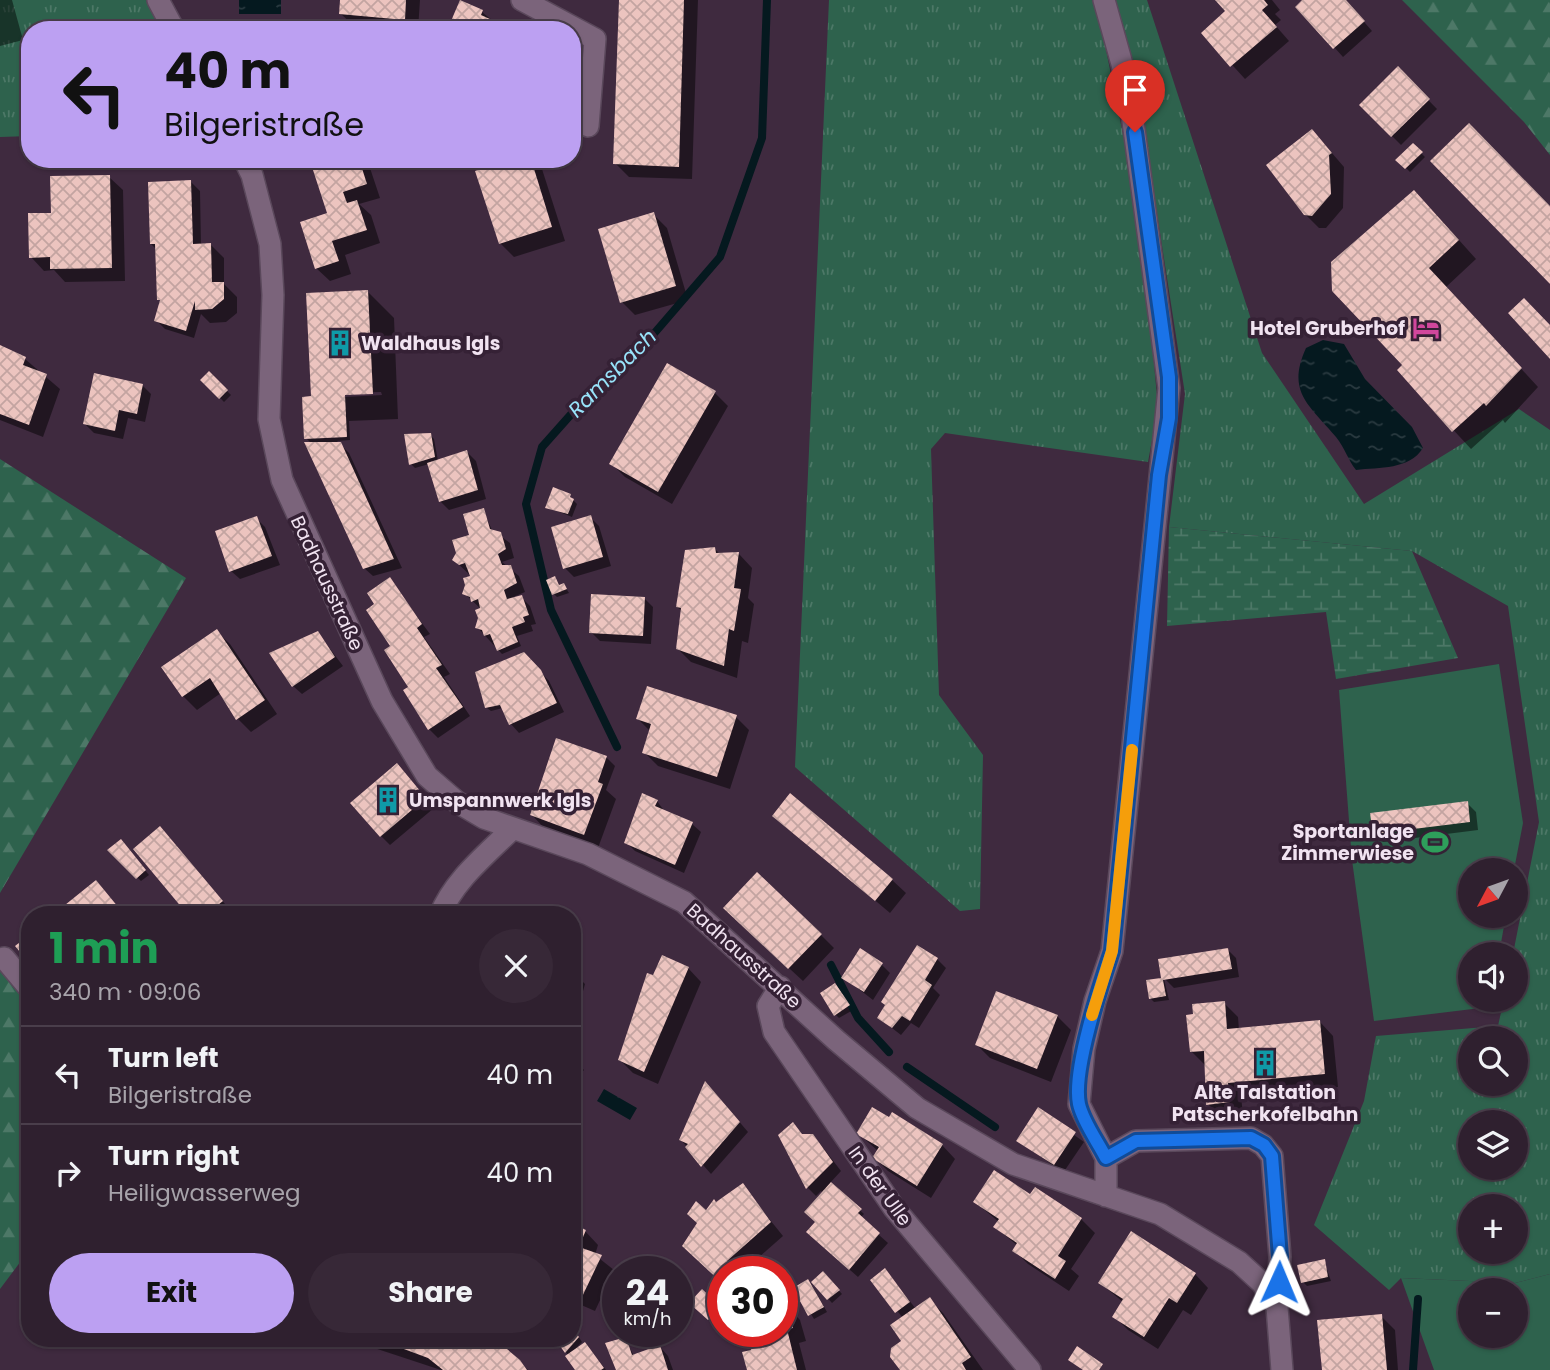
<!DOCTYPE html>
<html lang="en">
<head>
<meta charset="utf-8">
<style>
	body { margin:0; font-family:Poppins,sans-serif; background:#372837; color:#f1f3f6; height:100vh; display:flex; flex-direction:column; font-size:26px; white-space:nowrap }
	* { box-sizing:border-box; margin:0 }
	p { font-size:23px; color:#a7a3aa }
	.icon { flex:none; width:38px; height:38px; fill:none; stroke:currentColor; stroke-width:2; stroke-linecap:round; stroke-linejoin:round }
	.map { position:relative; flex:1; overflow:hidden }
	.drawer { position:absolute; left:21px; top:906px; width:560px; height:441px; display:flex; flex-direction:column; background:#2f202f; border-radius:28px; box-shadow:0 2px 5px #0004,0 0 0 2px #4a3e4b }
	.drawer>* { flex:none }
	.top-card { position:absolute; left:21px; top:21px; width:560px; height:147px; border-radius:28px; box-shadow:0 2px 5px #0004,0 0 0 2px #4a3e4b; background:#bca0f2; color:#111; overflow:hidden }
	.needle { width:46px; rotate:229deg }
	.tools { position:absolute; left:1458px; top:858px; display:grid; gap:14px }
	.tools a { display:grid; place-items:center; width:70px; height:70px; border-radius:50%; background:#2f202f; box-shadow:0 2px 5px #0004,0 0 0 2px #4a3e4b; font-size:35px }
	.speed { position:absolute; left:602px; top:1256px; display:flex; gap:14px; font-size:35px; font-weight:700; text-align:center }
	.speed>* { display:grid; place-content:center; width:91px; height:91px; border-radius:50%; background:#2f202f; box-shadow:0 2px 5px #0004,0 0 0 2px #4a3e4b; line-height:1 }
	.speed small { font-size:18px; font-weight:400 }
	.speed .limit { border:10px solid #d22; background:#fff; color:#111 }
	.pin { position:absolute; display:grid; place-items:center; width:60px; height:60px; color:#fff; margin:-72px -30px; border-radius:50% 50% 50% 0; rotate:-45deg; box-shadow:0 0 7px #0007 }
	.pin .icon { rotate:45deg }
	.me { position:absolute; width:77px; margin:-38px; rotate:1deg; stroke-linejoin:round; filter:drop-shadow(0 0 5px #0008) }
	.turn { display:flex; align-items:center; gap:24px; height:147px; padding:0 28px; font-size:32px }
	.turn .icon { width:91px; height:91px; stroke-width:2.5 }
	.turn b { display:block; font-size:49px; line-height:60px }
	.round { display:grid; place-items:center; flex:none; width:74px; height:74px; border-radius:37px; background:#372837 }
	.headline { display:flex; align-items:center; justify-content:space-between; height:119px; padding:0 28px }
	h1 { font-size:42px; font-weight:700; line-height:52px; color:#1e9e55 }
	.button { display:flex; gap:14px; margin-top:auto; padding:14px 28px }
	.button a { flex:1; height:80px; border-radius:42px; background:#bca0f2; color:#111; font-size:28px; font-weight:700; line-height:80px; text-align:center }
	.button a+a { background:#372837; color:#f1f3f6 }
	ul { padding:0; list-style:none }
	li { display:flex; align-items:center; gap:21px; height:98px; padding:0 28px; border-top:2px solid #4a3e4b }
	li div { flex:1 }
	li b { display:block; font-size:26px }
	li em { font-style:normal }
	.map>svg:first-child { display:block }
	.grass { fill:url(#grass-tufts); fill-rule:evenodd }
	.forest { fill:url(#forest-firs) }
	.wetland { fill:url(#wetland-marsh) }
	.park { fill:#2e624d; fill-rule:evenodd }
	.water { fill:url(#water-ripples) }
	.shadow { fill:#0007; fill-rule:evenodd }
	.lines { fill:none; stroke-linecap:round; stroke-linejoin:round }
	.stream { stroke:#05191f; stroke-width:8 }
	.building { fill:url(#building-cross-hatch) }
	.street-casing { stroke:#5a485b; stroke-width:24 }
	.street { stroke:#7b647b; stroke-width:21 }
	.route-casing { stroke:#114b97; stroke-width:18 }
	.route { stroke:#1a73e8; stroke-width:12 }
	.slow { stroke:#f59e0b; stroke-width:12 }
	.labels { text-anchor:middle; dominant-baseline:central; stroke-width:7; stroke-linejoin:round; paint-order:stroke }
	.poi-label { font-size:19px; font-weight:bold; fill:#f1e3f1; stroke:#352135; text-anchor:end }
	.street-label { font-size:19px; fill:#f1e3f1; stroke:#352135 }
	.water-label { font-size:21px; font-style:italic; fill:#98e3fa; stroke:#352135 }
</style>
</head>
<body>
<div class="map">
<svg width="1550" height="1370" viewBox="0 0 1550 1370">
	<defs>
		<pattern id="grass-tufts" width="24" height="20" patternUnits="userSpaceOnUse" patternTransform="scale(1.75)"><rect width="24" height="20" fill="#2e624d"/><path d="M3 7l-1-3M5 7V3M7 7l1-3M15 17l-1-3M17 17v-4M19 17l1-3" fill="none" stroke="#4d7867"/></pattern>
		<pattern id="forest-firs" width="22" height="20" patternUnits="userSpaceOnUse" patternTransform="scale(1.75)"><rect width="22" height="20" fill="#2e624d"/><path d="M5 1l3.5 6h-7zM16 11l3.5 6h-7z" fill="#4d7867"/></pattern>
		<pattern id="wetland-marsh" width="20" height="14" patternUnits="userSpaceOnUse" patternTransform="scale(1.75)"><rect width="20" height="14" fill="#2e624d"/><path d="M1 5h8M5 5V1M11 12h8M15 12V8" fill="none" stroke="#4d7867"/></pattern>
		<pattern id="water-ripples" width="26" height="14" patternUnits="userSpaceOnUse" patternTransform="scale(1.75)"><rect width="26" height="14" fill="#05191f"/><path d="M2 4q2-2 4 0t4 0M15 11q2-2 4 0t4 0" fill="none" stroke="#2a3a40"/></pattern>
		<pattern id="building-cross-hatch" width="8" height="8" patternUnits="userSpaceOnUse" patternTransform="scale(1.75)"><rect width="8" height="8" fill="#ecc4bf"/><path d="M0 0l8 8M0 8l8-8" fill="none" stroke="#c3a4a1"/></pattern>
	</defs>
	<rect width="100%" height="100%" fill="#3f2a3f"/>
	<!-- grass -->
	<path class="grass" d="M 0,0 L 146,0 L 160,30 L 30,30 L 30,136 L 0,137 Z
		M 829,0 L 1096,0 L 1141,224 L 1158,407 L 1148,462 L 945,433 L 931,449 L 939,695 L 983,755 L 980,909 L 960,911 L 795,767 Z
		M 1115,0 L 1147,0 L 1262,353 L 1364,504 L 1519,409 L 1550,430 L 1550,1274 L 1515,1283 L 1401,1278 L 1389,1290 L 1314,1225 L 1364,1101 L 1376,1036 L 1498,1026 L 1504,999 L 1516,999 L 1516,954 L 1513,954 L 1539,822 L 1508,606 L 1412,551 L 1169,527 L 1185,394 L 1145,136 ZM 1470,1038 L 1516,1038 L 1516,1083 L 1470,1083 ZM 1470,1122 L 1516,1122 L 1516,1167 L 1470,1167 ZM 1470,1206 L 1516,1206 L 1516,1251 L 1470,1251 Z"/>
	<!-- forest -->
	<path class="forest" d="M 1402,0 L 1550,0 L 1550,155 L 1524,122 Z
		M 0,459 L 186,578 L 0,893 Z
		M 0,970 L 30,1008 L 30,1249 L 0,1289 Z"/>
	<!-- wetland -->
	<path class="wetland" d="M 1169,527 L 1412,551 L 1458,658 L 1336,679 L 1326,612 L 1167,626 Z"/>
	<!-- park -->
	<path class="park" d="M 1499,664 L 1523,823 L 1514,870 L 1470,870 L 1470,915 L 1506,915 L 1499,954 L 1470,954 L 1470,999 L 1491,999 L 1489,1007 L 1374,1021 L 1352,860 L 1339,690 Z
		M 1550,1274 L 1550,1370 L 1434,1370 L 1401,1278 L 1515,1283 ZM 1470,1290 L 1516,1290 L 1516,1335 L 1470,1335 Z"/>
	<!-- water -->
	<path class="water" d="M 239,0 L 281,0 L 281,14 L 239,14 Z
		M 1323,340 L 1344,344 L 1365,379 L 1412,427 L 1423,448 C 1409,470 1380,467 1356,470 C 1348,460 1345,448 1336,437 C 1309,405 1286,392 1306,348 Z
		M 604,1089 L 637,1108 L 630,1120 L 597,1101 Z"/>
	<!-- shadow -->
	<path class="shadow" d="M 0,0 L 12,0 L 23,40 L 0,46 Z
		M 342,0 L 420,0 L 418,30 L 355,27 L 341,14 Z
		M 622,0 L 698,0 L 692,179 L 629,177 L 615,163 Z
		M 1218,0 L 1272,0 L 1280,10 L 1275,14 L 1281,20 L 1275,25 L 1289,41 L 1245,79 L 1203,33 L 1228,11 Z
		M 1305,0 L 1345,0 L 1372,31 L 1343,57 L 1298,7 Z
		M 461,3 L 482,12 L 504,30 L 451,30 Z
		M 1398,69 L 1437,109 L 1401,145 L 1361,105 Z
		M 1325,145 L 1344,167 L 1343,208 L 1326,228 L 1319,228 L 1305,214 Z
		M 1413,145 L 1425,157 L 1410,172 L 1398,160 Z
		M 342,159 L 361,159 L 370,168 L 380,198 L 359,204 L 371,215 L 380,243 L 345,255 L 351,274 L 330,281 L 316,268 Z
		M 516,159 L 532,159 L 542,169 L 565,241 L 514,257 L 500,243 Z
		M 109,177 L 123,190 L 125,281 L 65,282 L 54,270 L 44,271 L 31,257 L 53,215 Z
		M 191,182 L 200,191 L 201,245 L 210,244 L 224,258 L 224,284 L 237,297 L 237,313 L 226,322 L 210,323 L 201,314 L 194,338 L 165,329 L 156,320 L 161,302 L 159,299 L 157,250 L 151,244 Z
		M 1432,210 L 1476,259 L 1446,287 L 1538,387 L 1505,423 L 1503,420 L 1471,449 L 1399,371 L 1405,365 Z
		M 653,214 L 667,228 L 688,300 L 635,315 L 622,302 Z
		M 368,292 L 394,318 L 398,419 L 349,421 L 350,440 L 337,441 L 349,453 L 402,568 L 373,576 L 364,568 L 311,443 L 306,438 L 313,398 ZM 381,392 L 382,395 L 345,397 L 341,393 Z
		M 0,348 L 25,359 L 60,389 L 43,437 L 0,420 Z
		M 209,373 L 231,395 L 224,402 L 203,380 Z
		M 142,385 L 151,394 L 145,422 L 128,418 L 123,439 L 94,433 L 85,424 Z
		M 714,392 L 728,406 L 672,504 L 625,477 L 611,463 Z
		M 430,435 L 434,439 L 438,461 L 467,452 L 476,461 L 486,499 L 449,510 L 440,501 L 429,464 L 415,468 L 411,464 Z
		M 573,500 L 577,504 L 572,517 L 547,507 Z
		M 483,510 L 492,530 L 510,543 L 514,558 L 502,562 L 519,576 L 525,592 L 511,598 L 511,600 L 521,597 L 530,606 L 536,624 L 531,625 L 533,631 L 517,636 L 521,646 L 502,654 L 477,627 L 482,610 L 464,593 L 472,577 L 454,560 L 471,537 Z
		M 590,517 L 599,526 L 611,566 L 574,577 L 565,568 Z
		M 256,518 L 265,527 L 280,565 L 240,579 L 231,571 Z
		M 715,549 L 720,554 L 739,554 L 752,568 L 748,598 L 754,604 L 748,643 L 742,641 L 737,678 L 691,662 L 677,648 L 682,611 L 677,607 Z
		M 555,578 L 560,586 L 564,585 L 569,593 L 557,597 L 554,594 Z
		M 390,580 L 430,634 L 424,637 L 450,674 L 444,677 L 470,716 L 438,738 L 429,729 L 376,605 Z
		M 644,598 L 653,607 L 651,644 L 600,641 L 591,632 Z
		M 216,631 L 230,644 L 277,714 L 251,732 L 238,719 L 221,693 L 197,710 L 183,696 Z
		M 318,633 L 343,666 L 302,694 L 293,686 Z
		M 523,654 L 549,681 L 564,712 L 519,733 L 511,724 L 503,708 L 491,711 L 487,708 Z
		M 736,717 L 749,730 L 730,789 L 658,766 L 644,752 L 651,732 L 638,719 Z
		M 606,757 L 615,766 L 606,790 L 616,799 L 598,848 L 545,829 L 532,815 Z
		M 406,774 L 434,808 L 390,845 L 381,836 Z
		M 657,801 L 665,812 L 692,824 L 701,832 L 684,873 L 635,851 L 626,842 Z
		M 1467,803 L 1476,812 L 1478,830 L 1383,842 L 1375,833 Z
		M 774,815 L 892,880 L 906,893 L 890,913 Z
		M 169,837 L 230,910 L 224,915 L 190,915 L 135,850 Z
		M 124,845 L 149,875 L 141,881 L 109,851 Z
		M 324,910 L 330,915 L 318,915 Z
		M 739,922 L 821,935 L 834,948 L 803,981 Z
		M 1228,950 L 1236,958 L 1239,977 L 1174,988 L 1163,977 Z
		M 937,959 L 946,968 L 933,988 L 940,995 L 919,1028 L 911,1023 L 901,1035 L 879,1018 Z
		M 881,964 L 890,973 L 873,1000 L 843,977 Z
		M 688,968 L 701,982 L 658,1084 L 633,1073 L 620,1060 L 654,978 Z
		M 572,971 L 585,984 L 572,1031 Z
		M 1164,979 L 1169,1000 L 1154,1002 L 1150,998 L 1148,982 Z
		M 839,989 L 853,1010 L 839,1018 L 835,1014 Z
		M 1224,1003 L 1238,1017 L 1239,1030 L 1320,1022 L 1333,1036 L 1338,1087 L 1241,1096 L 1243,1115 L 1221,1118 L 1208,1104 L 1205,1065 L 1191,1051 Z
		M 1057,1016 L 1071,1030 L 1051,1082 L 990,1058 L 977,1045 Z
		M 572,1058 L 584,1070 L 572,1082 Z
		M 714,1092 L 748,1132 L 711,1174 L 681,1140 Z
		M 1039,1110 L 1084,1142 L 1063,1173 L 1019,1140 Z
		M 858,1133 L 942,1145 L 955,1159 L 931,1198 L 888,1171 L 874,1157 L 878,1151 Z
		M 780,1135 L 812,1136 L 821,1145 L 841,1171 L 830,1183 L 864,1214 L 860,1218 L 888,1243 L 858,1277 L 817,1241 L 823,1193 L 821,1191 L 816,1196 L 808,1188 Z
		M 742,1185 L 783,1236 L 742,1272 L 723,1272 L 716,1204 Z
		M 1035,1190 L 1081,1219 L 1095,1233 L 1071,1269 L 1079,1276 L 1069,1291 L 1028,1264 L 1015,1251 L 1018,1246 L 995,1227 L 999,1222 L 975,1202 L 1031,1197 Z
		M 572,1225 L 585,1231 L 598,1245 L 595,1255 L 614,1270 L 595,1311 L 572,1301 Z
		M 1324,1261 L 1331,1281 L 1307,1286 L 1303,1282 Z
		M 823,1273 L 842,1294 L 832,1303 L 813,1282 Z
		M 1195,1274 L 1208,1288 L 1191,1315 L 1183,1310 L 1158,1349 L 1128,1330 L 1114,1316 L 1123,1302 L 1100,1283 Z
		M 872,1280 L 893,1280 L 916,1309 L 929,1299 L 943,1313 L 983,1370 L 902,1370 L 903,1318 Z
		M 811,1284 L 827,1312 L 814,1319 L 795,1288 Z
		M 702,1292 L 723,1311 L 713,1323 L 692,1303 Z
		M 787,1306 L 800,1320 L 806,1341 L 799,1343 L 806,1370 L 749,1370 L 753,1351 L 748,1332 L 782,1332 Z
		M 1381,1316 L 1395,1330 L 1398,1370 L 1324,1370 Z
		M 572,1327 L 582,1342 L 576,1348 L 585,1344 L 606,1370 L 577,1370 L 558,1339 L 572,1339 Z
		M 347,1339 L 492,1339 L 528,1370 L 441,1370 Z
		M 625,1339 L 634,1356 L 660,1347 L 668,1356 L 673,1370 L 618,1370 Z"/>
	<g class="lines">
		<!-- stream -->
		<path class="stream" d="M 617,747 L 551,610 L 526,504 L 542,447 L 582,402 L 639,351 L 720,257 L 762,138 L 767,0
			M 831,965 L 858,1018 L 889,1052
			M 907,1067 L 995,1127
			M 1413,1370 L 1418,1299"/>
	</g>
	<!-- building -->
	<path class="building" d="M 340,0 L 406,0 L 405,20 L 339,14 Z
		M 460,0 L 483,10 L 481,15 L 501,24 L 499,30 L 448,28 Z
		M 619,0 L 684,0 L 679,167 L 613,164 Z
		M 1215,0 L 1264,0 L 1268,5 L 1262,10 L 1277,27 L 1230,67 L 1201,33 L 1225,11 Z
		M 1302,0 L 1346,0 L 1365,21 L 1333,49 L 1295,7 Z
		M 1398,66 L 1430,99 L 1391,137 L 1359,105 Z
		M 1469,123 L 1550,206 L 1550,284 L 1430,161 Z
		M 1312,129 L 1332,153 L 1329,155 L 1331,194 L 1312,216 L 1304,215 L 1266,165 Z
		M 1413,143 L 1423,152 L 1405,169 L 1395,160 Z
		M 336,159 L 359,159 L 367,184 L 343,192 L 347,203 L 357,200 L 367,230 L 332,241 L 339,261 L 315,269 L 300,222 L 327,213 L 312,167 Z
		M 510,159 L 531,159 L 552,227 L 499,244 L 475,171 Z
		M 110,175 L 112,268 L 50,269 L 50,257 L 29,258 L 28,213 L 51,213 L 50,176 Z
		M 191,180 L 193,244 L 211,243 L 212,282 L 224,282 L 224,299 L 212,309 L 195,310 L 195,301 L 186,331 L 154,321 L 160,300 L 157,300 L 155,244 L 150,244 L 148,182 Z
		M 1414,190 L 1459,240 L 1429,268 L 1522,368 L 1486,406 L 1484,403 L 1452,432 L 1397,370 L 1402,365 L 1332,291 L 1331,262 Z
		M 654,212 L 676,286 L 620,303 L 598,229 Z
		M 368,290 L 373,394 L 345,395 L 347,437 L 304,439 L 302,397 L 311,396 L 306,293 Z
		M 1524,298 L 1550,325 L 1550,359 L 1508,313 Z
		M 0,345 L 26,357 L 23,365 L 47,374 L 29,425 L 0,414 Z
		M 667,363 L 716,391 L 658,492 L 609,464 Z
		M 209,371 L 228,390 L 219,399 L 200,380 Z
		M 94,373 L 143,384 L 137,414 L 119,410 L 115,431 L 83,424 Z
		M 431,433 L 435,457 L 409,465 L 404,434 Z
		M 304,442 L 341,442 L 394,559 L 363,569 Z
		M 467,450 L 478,490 L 439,502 L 427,463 Z
		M 553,487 L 571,494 L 570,497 L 574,499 L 568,514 L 545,508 Z
		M 484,508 L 490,529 L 501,532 L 506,549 L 498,554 L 502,565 L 511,565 L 517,583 L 504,590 L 507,599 L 522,595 L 529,615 L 523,617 L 525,622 L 512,627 L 518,642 L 497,651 L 490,634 L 484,636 L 482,630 L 475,628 L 478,618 L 475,610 L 480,608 L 478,599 L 471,602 L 470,597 L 462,594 L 465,585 L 463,578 L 470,576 L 465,563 L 459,565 L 452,560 L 456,553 L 452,540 L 469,535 L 463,514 Z
		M 591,515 L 603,557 L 563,569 L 551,527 Z
		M 257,516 L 272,556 L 229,572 L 215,531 Z
		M 715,547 L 716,553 L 739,552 L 734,588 L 741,589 L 734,631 L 729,629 L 724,666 L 676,649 L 681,608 L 676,607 L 685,550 Z
		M 555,576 L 559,585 L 564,583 L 567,589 L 552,595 L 546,580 Z
		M 390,577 L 422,624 L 417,628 L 442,665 L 436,668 L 463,707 L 428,730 L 403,690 L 408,687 L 384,650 L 390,646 L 366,610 L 374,604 L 367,593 Z
		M 591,594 L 645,597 L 643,636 L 589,633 Z
		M 217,629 L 265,700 L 236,720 L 210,678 L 182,697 L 161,667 Z
		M 318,631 L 335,657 L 292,687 L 269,653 Z
		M 524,652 L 541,670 L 557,703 L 509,725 L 500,705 L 485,708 L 475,672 Z
		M 647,686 L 737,715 L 717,777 L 642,753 L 651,724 L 636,719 Z
		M 556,738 L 607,756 L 598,782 L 603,784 L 584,835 L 530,815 Z
		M 397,763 L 426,798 L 380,837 L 350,803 Z
		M 642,793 L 658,800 L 655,806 L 693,822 L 675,865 L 624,843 Z
		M 790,793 L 893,879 L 875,901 L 772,816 Z
		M 1468,801 L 1470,822 L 1373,834 L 1370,813 Z
		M 160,826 L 223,901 L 205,915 L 188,915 L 133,849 Z
		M 121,839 L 146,870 L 136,879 L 107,850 Z
		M 757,872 L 822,934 L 788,969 L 723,908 Z
		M 96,880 L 123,913 L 125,915 L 74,915 L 65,905 Z
		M 30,934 L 30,964 L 15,946 Z
		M 917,945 L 938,958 L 925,980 L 932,985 L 910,1021 L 902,1016 L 892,1028 L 877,1018 L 885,1005 L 881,1002 Z
		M 860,948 L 883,963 L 864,992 L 841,978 Z
		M 1228,948 L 1232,969 L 1163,980 L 1166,996 L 1149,999 L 1146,980 L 1161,978 L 1158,959 Z
		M 662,955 L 689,967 L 644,1072 L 618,1060 L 647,973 L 653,975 Z
		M 835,983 L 850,1005 L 834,1016 L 820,993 Z
		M 996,991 L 1058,1015 L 1037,1069 L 975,1045 Z
		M 1225,1001 L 1227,1029 L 1320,1020 L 1325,1074 L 1228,1083 L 1230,1102 L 1206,1105 L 1204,1051 L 1190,1052 L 1186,1015 L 1193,1014 L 1192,1004 Z
		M 705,1081 L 740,1122 L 701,1167 L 685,1147 L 688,1144 L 679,1140 Z
		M 872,1107 L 889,1117 L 892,1112 L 943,1144 L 917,1186 L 872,1158 L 879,1147 L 856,1134 Z
		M 1038,1107 L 1076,1132 L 1054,1165 L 1016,1141 Z
		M 793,1122 L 802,1134 L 813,1134 L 833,1162 L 806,1189 L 778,1135 Z
		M 994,1170 L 1030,1194 L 1035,1187 L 1082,1218 L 1058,1256 L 1066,1261 L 1055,1279 L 1012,1251 L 1017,1243 L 993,1227 L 999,1219 L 973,1202 Z
		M 831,1182 L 862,1209 L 858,1213 L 880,1233 L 849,1270 L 806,1232 L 815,1222 L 804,1212 Z
		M 743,1183 L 771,1222 L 727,1261 L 739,1272 L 723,1272 L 723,1284 L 682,1246 L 697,1223 L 687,1214 L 696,1201 L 706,1210 L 714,1199 L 716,1202 Z
		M 572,1223 L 586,1230 L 579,1247 L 602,1255 L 581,1299 L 572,1295 Z
		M 1131,1231 L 1196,1273 L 1177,1303 L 1169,1298 L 1144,1337 L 1112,1317 L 1123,1299 L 1098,1283 Z
		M 1325,1259 L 1328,1277 L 1301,1283 L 1297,1265 Z
		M 885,1268 L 910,1302 L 895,1313 L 870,1280 Z
		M 823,1271 L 840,1290 L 827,1300 L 811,1282 Z
		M 808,1279 L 824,1307 L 808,1316 L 793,1288 Z
		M 702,1289 L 721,1307 L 708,1320 L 689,1303 Z
		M 930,1297 L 971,1357 L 962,1363 L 966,1370 L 900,1370 L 890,1357 L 891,1348 L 901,1341 L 890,1325 Z
		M 787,1304 L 793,1328 L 787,1329 L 797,1370 L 747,1370 L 742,1352 L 751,1350 L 747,1332 L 782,1332 L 782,1306 Z
		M 1382,1314 L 1387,1370 L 1322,1370 L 1317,1320 Z
		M 572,1327 L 579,1337 L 565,1353 L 555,1339 L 572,1339 Z
		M 626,1337 L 632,1355 L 660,1345 L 668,1370 L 616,1370 L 605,1343 Z
		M 377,1339 L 495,1339 L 520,1360 L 527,1370 L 443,1370 L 428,1358 Z
		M 585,1342 L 604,1368 L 601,1370 L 575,1370 L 565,1356 Z
		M 1077,1346 L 1103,1364 L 1099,1370 L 1083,1370 L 1068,1360 Z"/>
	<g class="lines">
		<!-- street casing -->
		<g class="street-casing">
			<path id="street" d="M 158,0 L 174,30
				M 522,0 L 595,39 L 588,126
				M 1104,0 L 1122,64 L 1132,114 L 1169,388 L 1112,951 L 1095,1001 L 1084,1049 L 1079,1104 L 1106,1158 L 1106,1196
				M 244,159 L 252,175 L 270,244 L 273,295 L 269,419 L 282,480 L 382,701 L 427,776 L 457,802 L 484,818 L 588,854 L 684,902 L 836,1040 L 917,1108 L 1013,1164 L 1160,1214 L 1239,1262 L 1262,1283 L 1277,1307
				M 440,915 C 454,880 486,855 513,828
				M 4,958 L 30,989
				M 780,987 L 768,1006 L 774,1032 L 894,1208 L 1030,1370
				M 1106,1158 L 1136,1141 L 1251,1138 L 1263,1145 L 1272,1156 L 1280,1257 L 1277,1307 L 1282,1370"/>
		</g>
		<!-- street -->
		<use href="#street" class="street"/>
	</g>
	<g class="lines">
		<!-- route casing -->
		<g class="route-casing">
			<path id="route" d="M 1135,132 L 1169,377 L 1169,418 L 1159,475 L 1112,951 C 1101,984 1072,1071 1079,1104 C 1083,1122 1098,1142 1106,1158 L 1136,1141 L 1251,1138 L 1264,1145 L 1272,1156 L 1280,1257 L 1279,1282"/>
		</g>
		<!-- route -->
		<use href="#route" class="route"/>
		<!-- slow -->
		<path class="slow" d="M 1092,1015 L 1112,951 L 1132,750"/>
	</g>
	<!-- icons -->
	<defs>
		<g id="hotel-bare" transform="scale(2.1)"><path d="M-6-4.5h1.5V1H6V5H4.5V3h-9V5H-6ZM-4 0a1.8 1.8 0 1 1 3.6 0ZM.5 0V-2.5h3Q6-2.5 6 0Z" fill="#d1479c" stroke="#352135" stroke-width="2.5" paint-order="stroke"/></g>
		<g id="building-bare" transform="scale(2.1)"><path d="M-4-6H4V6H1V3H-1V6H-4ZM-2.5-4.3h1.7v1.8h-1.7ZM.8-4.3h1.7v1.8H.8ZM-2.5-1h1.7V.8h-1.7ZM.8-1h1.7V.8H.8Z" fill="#0f9aa8" stroke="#352135" stroke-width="2.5" paint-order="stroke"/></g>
		<g id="stadium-bare" transform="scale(2.1)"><path d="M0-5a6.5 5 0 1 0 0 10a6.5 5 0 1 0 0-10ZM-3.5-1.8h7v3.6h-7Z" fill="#2e9e5b" stroke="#352135" stroke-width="2.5" paint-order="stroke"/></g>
	</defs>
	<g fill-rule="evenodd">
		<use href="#hotel-bare" x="1426" y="328"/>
		<use href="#building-bare" x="340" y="343"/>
		<use href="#building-bare" x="388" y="800"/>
		<use href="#stadium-bare" x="1435" y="842"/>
		<use href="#building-bare" x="1265" y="1063"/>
	</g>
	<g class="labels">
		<!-- poi labels -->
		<g class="poi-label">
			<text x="1405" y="328">Hotel Gruberhof</text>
			<text x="361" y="343" text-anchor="start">Waldhaus Igls</text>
			<text x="409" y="800" text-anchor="start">Umspannwerk Igls</text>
			<text x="1414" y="831">Sportanlage<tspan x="1414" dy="22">Zimmerwiese</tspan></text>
			<text x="1265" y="1092" text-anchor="middle">Alte Talstation<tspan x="1265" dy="22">Patscherkofelbahn</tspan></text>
		</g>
		<!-- street labels -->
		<g class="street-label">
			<text transform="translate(327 583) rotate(65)">Badhausstraße</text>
			<text transform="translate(744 956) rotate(42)">Badhausstraße</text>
			<text transform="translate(880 1186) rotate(54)">In der Ulle</text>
		</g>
		<!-- water labels -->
		<g class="water-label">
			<text transform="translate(612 373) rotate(-45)">Ramsbach</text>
		</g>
	</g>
</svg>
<div class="tools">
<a><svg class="needle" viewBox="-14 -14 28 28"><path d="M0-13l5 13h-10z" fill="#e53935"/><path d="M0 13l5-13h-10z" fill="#a7a3aa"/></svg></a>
<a><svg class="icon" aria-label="sound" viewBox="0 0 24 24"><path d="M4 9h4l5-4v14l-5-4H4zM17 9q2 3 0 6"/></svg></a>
<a><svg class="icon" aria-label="search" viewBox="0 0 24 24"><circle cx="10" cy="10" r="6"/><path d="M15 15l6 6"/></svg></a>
<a><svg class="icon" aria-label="layers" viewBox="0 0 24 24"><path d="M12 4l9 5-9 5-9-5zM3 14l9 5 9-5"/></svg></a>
<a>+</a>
<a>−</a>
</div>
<div class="speed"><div>24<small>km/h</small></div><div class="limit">30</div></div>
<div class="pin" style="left:1135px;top:132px;background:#d93025"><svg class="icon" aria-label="arrive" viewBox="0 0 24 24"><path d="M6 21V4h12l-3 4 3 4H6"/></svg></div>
<svg class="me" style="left:1279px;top:1282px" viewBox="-20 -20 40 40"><path d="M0-17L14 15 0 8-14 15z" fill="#1a73e8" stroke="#fff" stroke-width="4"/></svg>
<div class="top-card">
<div class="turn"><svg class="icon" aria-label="left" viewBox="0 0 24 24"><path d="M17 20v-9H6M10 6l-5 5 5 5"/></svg><div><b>40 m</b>Bilgeristraße</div></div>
</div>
<section class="drawer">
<div class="headline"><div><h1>1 min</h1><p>340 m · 09:06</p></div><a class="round"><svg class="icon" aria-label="close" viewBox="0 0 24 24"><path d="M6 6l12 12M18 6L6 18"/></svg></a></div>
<ul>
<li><svg class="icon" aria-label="left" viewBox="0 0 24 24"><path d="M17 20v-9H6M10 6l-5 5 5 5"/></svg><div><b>Turn left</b><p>Bilgeristraße</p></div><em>40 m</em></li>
<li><svg class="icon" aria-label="right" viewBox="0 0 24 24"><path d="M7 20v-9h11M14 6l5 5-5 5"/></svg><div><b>Turn right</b><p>Heiligwasserweg</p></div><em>40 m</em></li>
</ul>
<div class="button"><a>Exit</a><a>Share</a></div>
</section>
</div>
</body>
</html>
